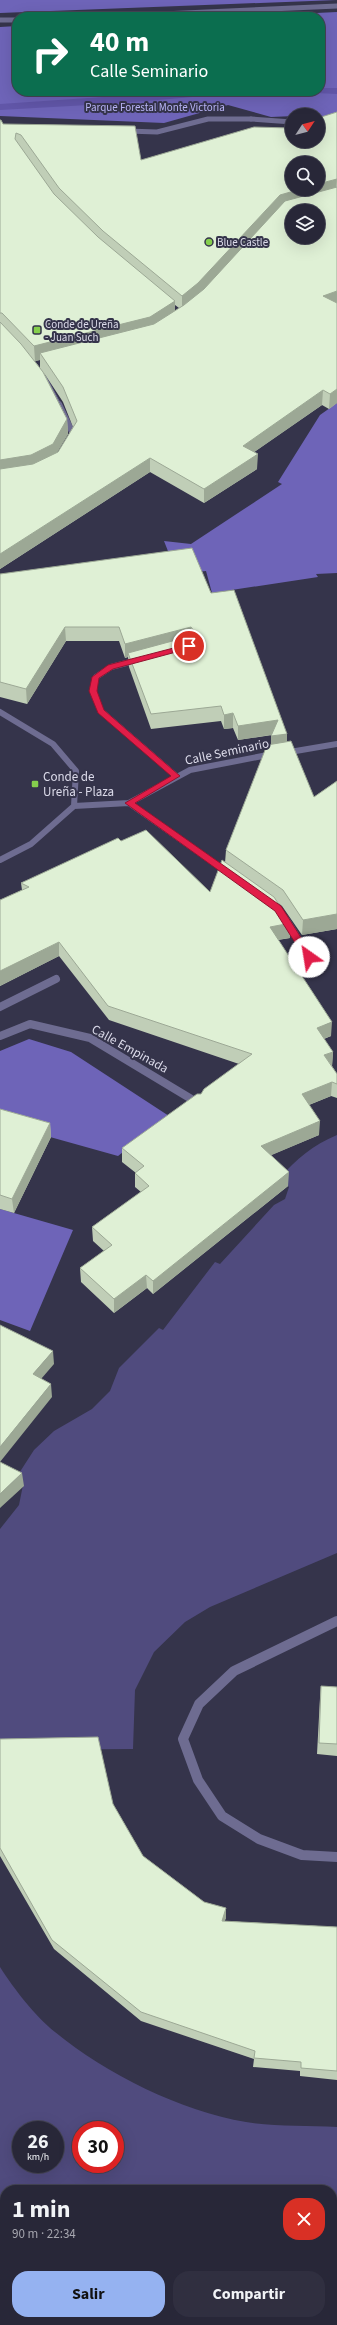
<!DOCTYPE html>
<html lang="es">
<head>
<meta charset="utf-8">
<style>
	body { margin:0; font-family:"Source Sans 3",sans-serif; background:#302f40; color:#f1f3f6; height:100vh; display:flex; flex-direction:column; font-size:15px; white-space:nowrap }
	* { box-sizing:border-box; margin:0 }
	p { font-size:13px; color:#a5a5ae }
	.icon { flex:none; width:22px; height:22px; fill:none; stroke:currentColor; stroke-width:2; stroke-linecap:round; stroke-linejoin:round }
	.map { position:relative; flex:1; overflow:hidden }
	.side { position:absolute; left:0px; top:2185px; width:337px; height:140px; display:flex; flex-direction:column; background:#282738; border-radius:16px 16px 0 0; box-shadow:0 4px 16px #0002,0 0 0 1px #444453 }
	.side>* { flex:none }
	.guide { position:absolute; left:12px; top:12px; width:313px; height:84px; border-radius:16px; box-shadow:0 4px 16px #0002,0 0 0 1px #444453; background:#0b6e4f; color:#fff; overflow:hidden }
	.needle { width:26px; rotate:54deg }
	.tools { position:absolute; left:285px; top:108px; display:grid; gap:8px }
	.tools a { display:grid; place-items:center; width:40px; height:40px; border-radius:50%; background:#282738; box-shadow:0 4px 16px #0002,0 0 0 1px #444453; font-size:20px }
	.speed { position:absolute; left:12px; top:2121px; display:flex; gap:8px; font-size:20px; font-weight:700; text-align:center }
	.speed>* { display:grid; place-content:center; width:52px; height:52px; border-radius:50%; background:#282738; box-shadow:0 4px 16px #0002,0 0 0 1px #444453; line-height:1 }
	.speed small { font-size:10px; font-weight:400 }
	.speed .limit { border:6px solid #d22; background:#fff; color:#111 }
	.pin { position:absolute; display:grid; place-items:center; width:34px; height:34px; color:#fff; margin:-17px; border:2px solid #fff; border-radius:50%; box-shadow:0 1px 4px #0007 }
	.me { position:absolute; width:44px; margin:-22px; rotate:328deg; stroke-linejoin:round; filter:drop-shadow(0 0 3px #0008) }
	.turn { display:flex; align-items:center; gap:14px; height:84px; padding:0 12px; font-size:18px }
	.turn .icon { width:52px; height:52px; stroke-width:2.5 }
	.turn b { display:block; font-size:28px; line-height:34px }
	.round { display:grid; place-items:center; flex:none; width:42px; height:42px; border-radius:16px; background:#302f40 }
	.overview { display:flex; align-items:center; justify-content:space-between; height:68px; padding:0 12px }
	h1 { font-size:24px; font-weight:700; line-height:30px }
	.button { display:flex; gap:8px; margin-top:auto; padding:8px 12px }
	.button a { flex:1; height:46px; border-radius:16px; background:#95b2f1; color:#111; font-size:16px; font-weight:700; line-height:46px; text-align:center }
	.button a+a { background:#302f40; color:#f1f3f6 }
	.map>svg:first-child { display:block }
	.green { fill:#504b7e; fill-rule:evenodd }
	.forest { fill:#6e64b8 }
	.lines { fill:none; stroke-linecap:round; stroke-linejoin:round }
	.stream { fill:#6156a8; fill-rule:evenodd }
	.lane-far1 { stroke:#6e6c91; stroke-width:5 }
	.lane { stroke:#6e6c91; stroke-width:8 }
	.street-far3 { stroke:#6e6c91; stroke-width:5 }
	.street-far2 { stroke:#6e6c91; stroke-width:6 }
	.street-far1 { stroke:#6e6c91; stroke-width:8 }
	.street { stroke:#6e6c91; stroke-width:10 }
	.wall { fill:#c0ceb7; fill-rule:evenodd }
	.shaded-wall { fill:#9ca895 }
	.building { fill:#dff0d5; stroke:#9ca895; fill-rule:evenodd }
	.route { fill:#e11d48; stroke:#92132f }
	.poi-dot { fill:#85cf4d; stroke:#35344b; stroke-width:1.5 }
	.labels { text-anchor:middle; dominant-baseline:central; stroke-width:4; stroke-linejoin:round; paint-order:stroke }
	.far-park-label { font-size:11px; fill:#bcb8fb; stroke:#35344b }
	.far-poi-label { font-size:11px; fill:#dcdbea; stroke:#35344b; text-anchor:start }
	.street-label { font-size:13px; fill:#dcdbea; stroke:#35344b }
	.poi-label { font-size:13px; fill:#dcdbea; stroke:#35344b; text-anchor:start }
</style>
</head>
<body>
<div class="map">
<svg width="337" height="2325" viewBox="0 0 337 2325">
	<rect width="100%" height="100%" fill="#35344b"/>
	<!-- green -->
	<path class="green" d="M 337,1135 L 337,1553 L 210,1607 L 185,1622 L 154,1652 L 135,1690 L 133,1749 L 0,1750 L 0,1529 L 19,1505 L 23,1485 L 14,1481 L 34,1450 L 54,1431 L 92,1409 L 110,1391 L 119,1368 L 159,1328 L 163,1330 L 215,1262 L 220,1264 L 274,1205 L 285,1199 L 289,1187 L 280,1178 C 296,1159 313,1145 337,1135 Z
		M 0,1967 C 14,1989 35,2016 55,2032 C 106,2074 181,2111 246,2122 C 275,2127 307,2125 337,2127 L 337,2325 L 0,2325 ZM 21,2130 L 55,2130 L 55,2164 L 21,2164 ZM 81,2130 L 115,2130 L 115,2164 L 81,2164 ZM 5,2190 L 332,2190 L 332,2320 L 5,2320 Z"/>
	<!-- forest -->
	<path class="forest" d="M 0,0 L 337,0 L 0,13 Z
		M 337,12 L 337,117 L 318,117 L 318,115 L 271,117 L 228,105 L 164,123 L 0,116 L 0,27 L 17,26 L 17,91 L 320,91 L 320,17 L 235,17 Z
		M 337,403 L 337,573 L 316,574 L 318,577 L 212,593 L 206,571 L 177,574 L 164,541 L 191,544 L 282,484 L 278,482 L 320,415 Z
		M 29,1039 L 71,1052 L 169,1116 L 118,1156 L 0,1123 L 0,1051 Z
		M 0,1209 L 73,1230 L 30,1331 L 0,1320 Z"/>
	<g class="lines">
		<!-- stream -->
		<path class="stream" d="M 320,88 L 337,88 L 337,94 L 316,93 L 315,91 L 320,91 Z
			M 191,91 L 232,91 L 227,94 L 123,103 L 0,110 L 0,104 Z"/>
		<!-- lane-far1 -->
		<path class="lane-far1" d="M 96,17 L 337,6
			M 0,20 L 17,20
			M 251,119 L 292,122"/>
		<!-- lane -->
		<path class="lane" d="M 0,1007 L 56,979
			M 0,1036 L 30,1024 L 90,1038 L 198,1103"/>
		<!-- street-far3 -->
		<path class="street-far3" d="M 127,131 L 157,132 L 208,119 L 251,119
			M 45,379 L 59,405"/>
		<!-- street-far2 -->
		<path class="street-far2" d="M 59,404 L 73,434 L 69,440
			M 138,660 L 111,667 L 96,677 L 93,691 L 101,711 L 176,776
			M 0,712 L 53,744 L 76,771 L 74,806
			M 284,753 L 337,744
			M 129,803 L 228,873
			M 0,860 L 31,844 L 74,806 L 129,803 L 190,770 L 273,754"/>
		<!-- street-far1 -->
		<path class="street-far1" d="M 285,919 L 309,957"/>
		<!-- street -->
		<path class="street" d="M 337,1621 L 234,1671 L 199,1704 L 183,1739 L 198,1780 L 222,1816 L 259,1839 L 302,1855 L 337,1857"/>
	</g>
	<!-- wall -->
	<path class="wall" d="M 337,112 L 337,403 L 329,409 L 322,405 L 254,452 L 257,469 L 204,503 L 150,472 L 0,569 L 0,120 L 3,124 L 141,160 L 290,128 ZM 175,305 L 179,308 L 175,311 ZM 40,360 L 40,368 L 35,361 ZM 44,373 L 63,402 L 73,427 L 58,452 L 57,452 L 68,434 L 67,419 Z
		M 0,574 L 211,593 L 287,742 L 314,797 L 337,781 L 337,929 L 302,935 L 282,906 L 277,902 L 290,938 L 278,940 L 331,1036 L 324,1039 L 333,1052 L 332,1066 L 337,1074 L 337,1098 L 331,1096 L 309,1105 L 319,1135 L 271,1155 L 288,1186 L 153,1294 L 147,1288 L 114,1313 L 81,1282 L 80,1268 L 104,1251 L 93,1241 L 92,1227 L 141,1192 L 135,1187 L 135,1173 L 136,1173 L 122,1162 L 122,1148 L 201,1094 L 239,1064 L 109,1020 L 59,956 L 0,986 L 0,900 L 22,890 L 21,883 L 121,841 L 210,892 L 225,863 L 226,850 L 271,745 L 272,735 L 238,740 L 233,728 L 224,729 L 221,721 L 151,729 L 129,667 L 128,657 L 125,658 L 119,641 L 66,641 L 27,704 L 0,697 Z
		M 0,1109 L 50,1123 L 51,1137 L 14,1213 L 0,1209 Z
		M 321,1686 L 337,1687 L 337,1756 L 317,1754 L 320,1698 Z
		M 0,1739 L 113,1804 L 143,1856 L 204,1902 L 226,1908 L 226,1918 L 224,1921 L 337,1927 L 337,2080 L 300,2076 L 300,2071 L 253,2067 L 254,2059 L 141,2021 L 54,1949 L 0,1856 Z"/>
	<!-- shaded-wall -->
	<path class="shaded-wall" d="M 337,179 L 336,193 L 198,297 L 182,311 L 182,296 L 280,195 L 301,189 L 318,189 L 318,184 Z
		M 337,291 L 337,305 L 323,296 Z
		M 175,301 L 175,316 L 150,331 L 40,353 L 40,360 L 35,361 L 34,346 Z
		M 337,389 L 337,403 L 329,409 L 330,394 Z
		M 323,390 L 322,405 L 243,460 L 243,446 Z
		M 67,419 L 68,434 L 54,458 L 0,475 L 0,460 Z
		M 258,454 L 257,469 L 204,503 L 204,489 Z
		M 150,458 L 150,472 L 0,569 L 0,554 Z
		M 65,627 L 66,641 L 27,704 L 26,689 Z
		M 191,627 L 191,642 L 128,653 L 128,657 L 125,658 L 125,644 Z
		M 233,713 L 233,728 L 224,729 L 224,715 Z
		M 278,720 L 277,734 L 238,740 L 238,726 Z
		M 287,734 L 287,748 L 271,751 L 271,736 Z
		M 337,914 L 337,929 L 302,935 L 303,920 Z
		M 291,923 L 290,938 L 269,941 L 270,927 Z
		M 59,942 L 59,956 L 0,986 L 0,971 Z
		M 332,1022 L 331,1036 L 315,1042 L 317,1028 Z
		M 333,1052 L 332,1066 L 324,1055 Z
		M 332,1082 L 331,1096 L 301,1108 L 302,1094 Z
		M 320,1121 L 319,1135 L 260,1160 L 261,1146 Z
		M 50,1123 L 51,1137 L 14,1213 L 12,1199 Z
		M 289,1172 L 288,1186 L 153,1294 L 153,1281 Z
		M 146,1275 L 147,1288 L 114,1313 L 114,1299 Z
		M 53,1351 L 54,1364 L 35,1386 L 33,1374 Z
		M 51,1384 L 52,1397 L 0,1462 L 0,1447 Z
		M 22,1473 L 24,1486 L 0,1508 L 0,1494 Z
		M 226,1908 L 226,1918 L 221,1931 L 222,1921 Z"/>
	<!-- building -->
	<path class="building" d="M 337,112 L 337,179 L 318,184 L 318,163 L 292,163 L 292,189 L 301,189 L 280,195 L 198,283 L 182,296 L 103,231 L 59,188 L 21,135 L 16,133 L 15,139 L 54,194 L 98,237 L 175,301 L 150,317 L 34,346 L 2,313 L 0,313 L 0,120 L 1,120 L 3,124 L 135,126 L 141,160 L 254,127 L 290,128 L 292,127 L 292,141 L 318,141 L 318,118 Z
		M 337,187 L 337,291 L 323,296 L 337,303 L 337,389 L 330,394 L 323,390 L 243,446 L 258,454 L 204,489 L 150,458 L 0,554 L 0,469 L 33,464 L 58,452 L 77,421 L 63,387 L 40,353 L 154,324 L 184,305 L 204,289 L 285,201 ZM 292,211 L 318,211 L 318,237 L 292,237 Z
		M 0,322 L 21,344 L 43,372 L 67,419 L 53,444 L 31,455 L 0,460 Z
		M 192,548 L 211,593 L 234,590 L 287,734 L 271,736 L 278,720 L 238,726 L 233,713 L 224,715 L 221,706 L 151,714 L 128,653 L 191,636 L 194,631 L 191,627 L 125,644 L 119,627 L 65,627 L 26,689 L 0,682 L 0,574 Z
		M 291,741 L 314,797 L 337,781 L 337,914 L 303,920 L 283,890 L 226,850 L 267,745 Z
		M 146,830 L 210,892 L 222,860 L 274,897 L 291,923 L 270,927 L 332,1022 L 317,1028 L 333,1052 L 324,1055 L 337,1074 L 337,1084 L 332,1082 L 302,1094 L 320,1121 L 261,1146 L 289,1172 L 153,1281 L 146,1275 L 114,1299 L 80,1268 L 112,1245 L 92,1227 L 149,1186 L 135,1173 L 144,1166 L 122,1148 L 197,1094 L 201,1094 L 204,1089 L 252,1054 L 108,1006 L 59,942 L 0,971 L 0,900 L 29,887 L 21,883 L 118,838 L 121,841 Z
		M 0,1109 L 50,1123 L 12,1199 L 0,1195 Z
		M 0,1325 L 53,1351 L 33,1374 L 51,1384 L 0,1447 Z
		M 0,1462 L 22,1473 L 0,1494 Z
		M 321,1686 L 337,1687 L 337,1744 L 319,1743 Z
		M 98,1737 L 113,1804 L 143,1856 L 204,1902 L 226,1908 L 222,1921 L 337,1927 L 337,2071 L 301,2068 L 301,2062 L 254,2058 L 255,2051 L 141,2012 L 52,1940 L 0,1848 L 0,1739 Z"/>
	<!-- route -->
	<path class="route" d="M 189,644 L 191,645 L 191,648 L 113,669 L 99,678 L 97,691 L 104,710 L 180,776 L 135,803 L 281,906 L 312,955 L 312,960 L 306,960 L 275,911 L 125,803 L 171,776 L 98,713 L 89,691 L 92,677 L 108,665 Z"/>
	<!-- markers -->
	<g class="poi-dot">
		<circle cx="209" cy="242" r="4"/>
		<rect x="33" y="326" width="8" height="8" rx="2"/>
		<rect x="31" y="780" width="8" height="8" rx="2"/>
	</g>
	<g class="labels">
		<!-- far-park labels -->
		<g class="far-park-label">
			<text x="155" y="107">Parque Forestal Monte Victoria</text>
		</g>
		<!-- far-poi labels -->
		<g class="far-poi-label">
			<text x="217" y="242">Blue Castle</text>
			<text x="45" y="324">Conde de Ureña<tspan x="45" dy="13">- Juan Such</tspan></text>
		</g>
		<!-- street labels -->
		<g class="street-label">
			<text transform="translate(227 752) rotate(-12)">Calle Seminario</text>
			<text transform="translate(130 1049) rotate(29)">Calle Empinada</text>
		</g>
		<!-- poi labels -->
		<g class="poi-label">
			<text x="43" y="777">Conde de<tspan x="43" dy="15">Ureña - Plaza</tspan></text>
		</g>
	</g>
</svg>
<div class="tools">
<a><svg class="needle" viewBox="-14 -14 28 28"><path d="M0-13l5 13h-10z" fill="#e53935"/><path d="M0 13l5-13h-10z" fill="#a5a5ae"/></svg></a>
<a><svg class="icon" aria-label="search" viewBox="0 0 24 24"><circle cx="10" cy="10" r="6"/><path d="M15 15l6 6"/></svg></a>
<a><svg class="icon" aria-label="layers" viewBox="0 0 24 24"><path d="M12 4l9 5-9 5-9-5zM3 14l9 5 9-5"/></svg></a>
</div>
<div class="speed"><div>26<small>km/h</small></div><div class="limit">30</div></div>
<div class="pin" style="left:189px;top:646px;background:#d93025"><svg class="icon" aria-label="arrive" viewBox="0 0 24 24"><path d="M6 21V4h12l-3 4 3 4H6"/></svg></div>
<svg class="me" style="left:309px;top:957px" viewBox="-20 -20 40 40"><circle r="19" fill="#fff"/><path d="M0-13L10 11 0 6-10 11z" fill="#e11d48"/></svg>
<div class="guide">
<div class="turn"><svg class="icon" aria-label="right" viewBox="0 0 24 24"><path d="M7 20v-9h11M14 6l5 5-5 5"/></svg><div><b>40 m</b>Calle Seminario</div></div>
</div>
<section class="side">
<div class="overview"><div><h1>1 min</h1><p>90 m · 22:34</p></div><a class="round" style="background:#d93025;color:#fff"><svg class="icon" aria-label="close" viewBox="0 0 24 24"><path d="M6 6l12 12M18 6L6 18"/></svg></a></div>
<div class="button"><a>Salir</a><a>Compartir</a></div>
</section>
</div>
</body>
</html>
